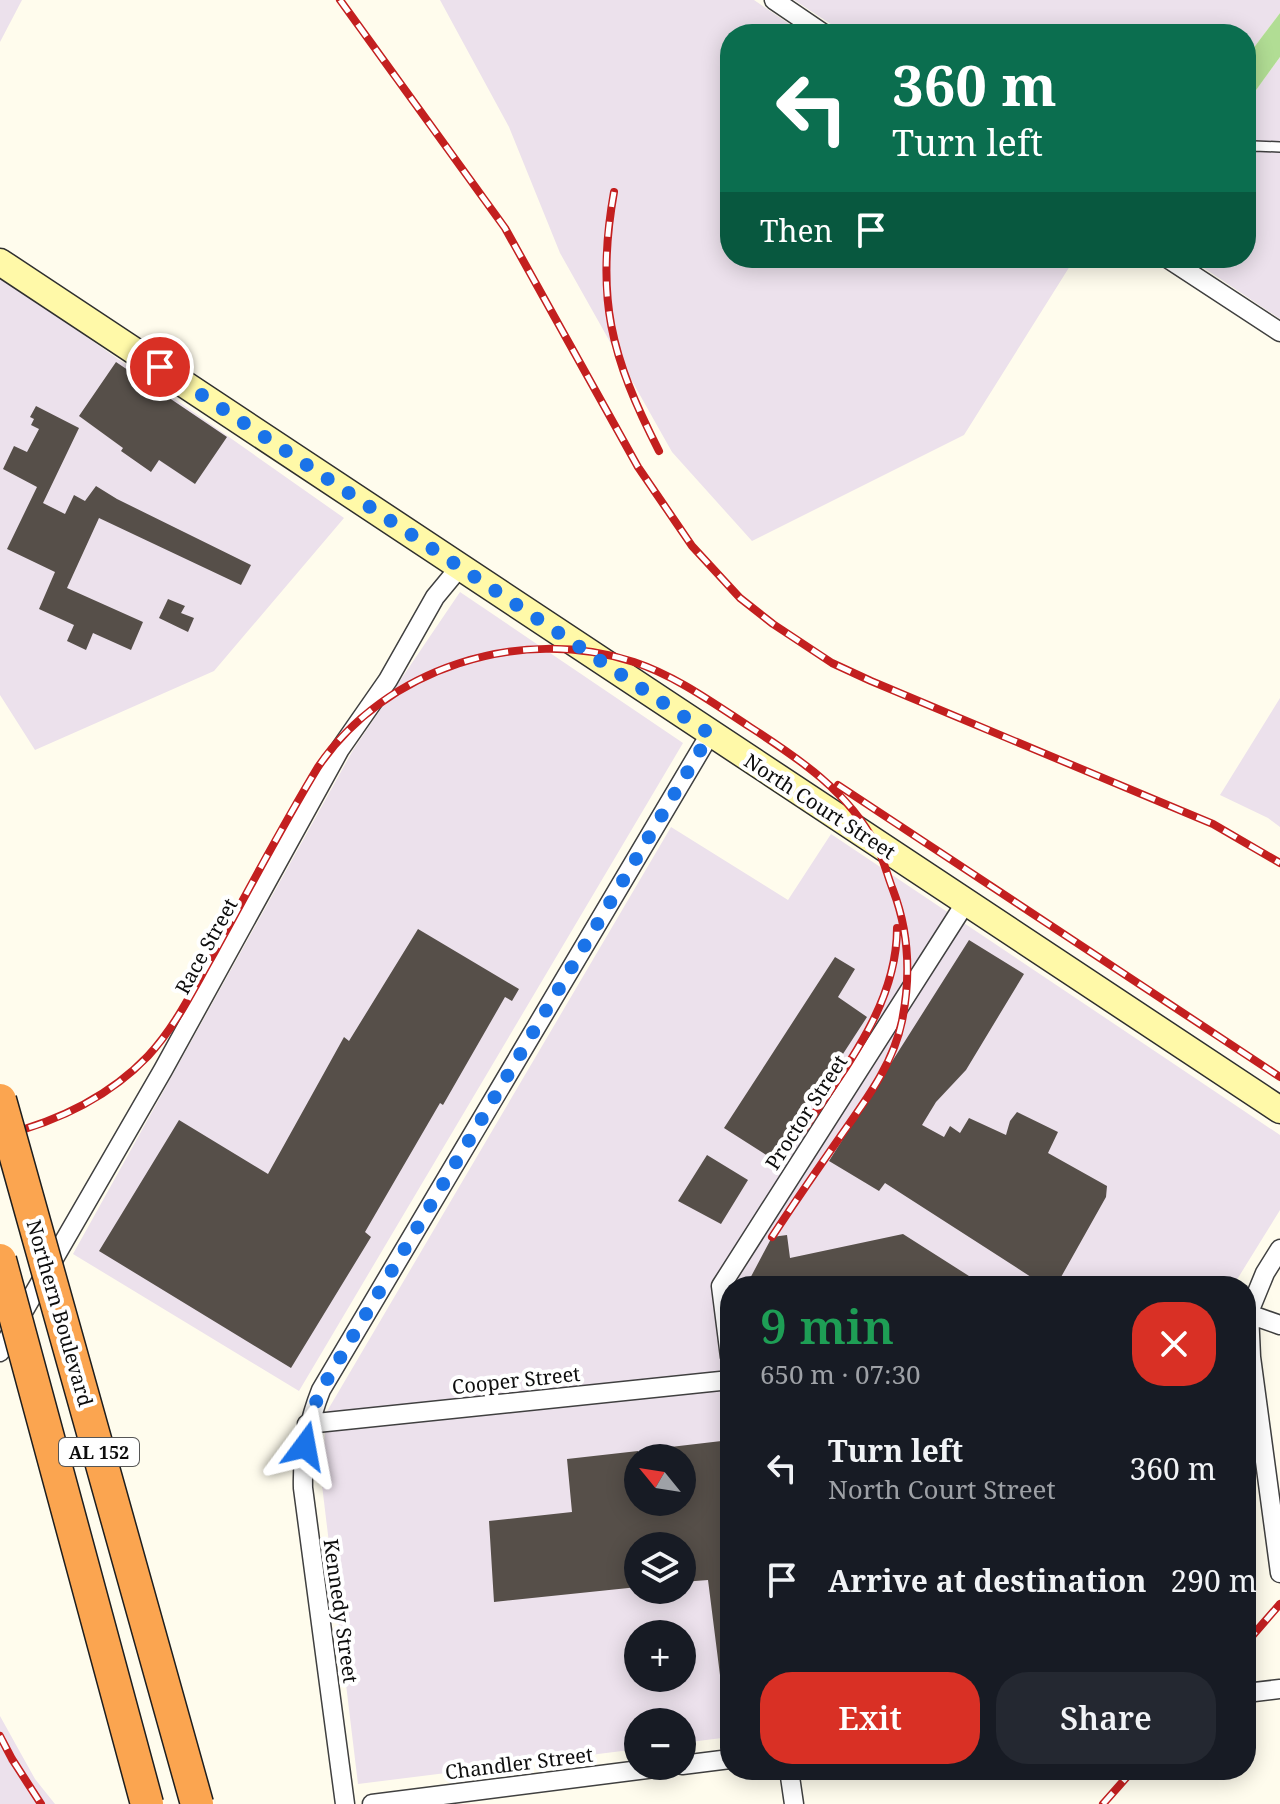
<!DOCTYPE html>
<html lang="en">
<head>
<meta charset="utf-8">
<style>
	body { margin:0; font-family:"Noto Serif",serif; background:#242831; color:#f1f3f6; height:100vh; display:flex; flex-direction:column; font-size:30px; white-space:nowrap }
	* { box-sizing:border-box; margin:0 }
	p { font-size:26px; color:#9ea1a6 }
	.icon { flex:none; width:44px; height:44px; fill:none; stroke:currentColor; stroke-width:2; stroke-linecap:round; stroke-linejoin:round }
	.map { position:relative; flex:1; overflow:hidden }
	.drawer { position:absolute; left:720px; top:1276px; width:536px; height:504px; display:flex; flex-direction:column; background:#171b24; border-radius:32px; box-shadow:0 4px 20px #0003 }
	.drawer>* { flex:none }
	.top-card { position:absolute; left:720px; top:24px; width:536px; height:244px; border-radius:32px; box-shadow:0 4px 20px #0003; background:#0b6e4f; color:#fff; overflow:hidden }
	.needle { width:52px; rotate:300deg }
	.buttons { position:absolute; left:624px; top:1444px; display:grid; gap:16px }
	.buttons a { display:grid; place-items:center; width:72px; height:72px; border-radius:50%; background:#171b24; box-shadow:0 4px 20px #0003; font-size:40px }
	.pin { position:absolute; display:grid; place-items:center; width:68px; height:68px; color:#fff; margin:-34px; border:4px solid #fff; border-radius:50%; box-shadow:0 2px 8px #0007 }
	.me { position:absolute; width:88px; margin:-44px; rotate:13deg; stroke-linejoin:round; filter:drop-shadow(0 0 6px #0008) }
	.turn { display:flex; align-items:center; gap:28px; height:168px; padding:0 40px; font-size:36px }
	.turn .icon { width:104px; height:104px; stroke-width:2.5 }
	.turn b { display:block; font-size:56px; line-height:68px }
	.then { display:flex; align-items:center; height:76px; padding:0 40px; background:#0003; gap:16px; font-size:30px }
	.round { display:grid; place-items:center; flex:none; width:84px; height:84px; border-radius:32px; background:#242831 }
	.overview { display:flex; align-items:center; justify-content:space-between; height:136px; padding:0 40px }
	h1 { font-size:48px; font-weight:600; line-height:60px; color:#1e9e55 }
	.action { display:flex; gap:16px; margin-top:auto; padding:16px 40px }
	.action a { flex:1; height:92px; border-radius:32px; background:#d93025; color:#fff; font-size:32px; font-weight:600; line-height:92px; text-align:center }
	.action a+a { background:#242831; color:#f1f3f6 }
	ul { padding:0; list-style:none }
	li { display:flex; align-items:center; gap:24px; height:112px; padding:0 40px }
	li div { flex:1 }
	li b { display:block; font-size:30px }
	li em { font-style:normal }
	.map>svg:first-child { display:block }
	.industrial { fill:#ece1ec; fill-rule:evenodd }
	.forest { fill:#b1dd94 }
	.building { fill:#564f49 }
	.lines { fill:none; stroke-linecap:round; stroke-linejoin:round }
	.lane-casing { stroke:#404040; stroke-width:12 }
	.street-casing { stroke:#404040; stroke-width:21 }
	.secondary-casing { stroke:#2f2f2f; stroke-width:29 }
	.lane { stroke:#fff; stroke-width:9 }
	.street { stroke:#fff; stroke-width:18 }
	.secondary { stroke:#fff9a8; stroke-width:26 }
	.rail-casing { stroke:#c31f1f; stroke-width:8 }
	.rail { stroke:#fff; stroke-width:5; stroke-dasharray:15; stroke-linecap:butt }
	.highway-bridge-casing { stroke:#1e1e1e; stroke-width:35; stroke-linecap:butt }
	.highway-bridge { stroke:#fba550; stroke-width:32 }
	.route { stroke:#1a73e8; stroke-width:14; stroke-dasharray:0 25.2 }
	.labels { text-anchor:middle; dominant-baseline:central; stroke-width:8; stroke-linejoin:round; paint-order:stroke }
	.shield { fill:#fff; stroke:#565656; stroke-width:2 }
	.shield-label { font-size:18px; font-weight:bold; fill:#0d0d0d }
	.street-label { font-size:20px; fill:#0d0d0d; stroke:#fff }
</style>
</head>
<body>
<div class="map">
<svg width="1280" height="1804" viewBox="0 0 1280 1804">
	<rect width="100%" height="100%" fill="#fffced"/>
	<!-- industrial -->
	<path class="industrial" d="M 0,0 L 22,0 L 0,42 Z
		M 440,0 L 754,0 L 804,34 L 730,34 L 730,258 L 1075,258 L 964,435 L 752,541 L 672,452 L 560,253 L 509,127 Z
		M 794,0 L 1280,0 L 1280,13 L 1246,58 L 1246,34 L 846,34 Z
		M 1280,57 L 1280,319 L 1189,258 L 1246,258 L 1246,104 Z
		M 0,276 L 344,518 L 214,671 L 35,750 L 0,695 Z
		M 460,592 L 683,743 L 299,1391 L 73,1254 L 353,750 Z
		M 1280,698 L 1280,827 L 1268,818 L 1220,795 Z
		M 671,827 L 788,900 L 831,834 L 1280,1135 L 1280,1210 L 1233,1286 L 730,1286 L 730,1737 L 682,1743 L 682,1722 L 638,1722 L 638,1749 L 358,1784 L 322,1485 L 326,1413 ZM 638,1458 L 682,1458 L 682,1502 L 638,1502 ZM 638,1546 L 682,1546 L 682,1590 L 638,1590 ZM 638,1634 L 682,1634 L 682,1678 L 638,1678 Z
		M 0,1716 L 35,1779 L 55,1804 L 0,1804 Z"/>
	<!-- forest -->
	<path class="forest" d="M 1280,13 L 1280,57 L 1246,104 L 1246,58 Z"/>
	<!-- building -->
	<path class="building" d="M 116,362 L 227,437 L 195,484 L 159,460 L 151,472 L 121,451 L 123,448 L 79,416 Z
		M 36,406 L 79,428 L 43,503 L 65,514 L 74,495 L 85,501 L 96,486 L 117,499 L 251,565 L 241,585 L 99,518 L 67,588 L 143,622 L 131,650 L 93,633 L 86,650 L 67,641 L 74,625 L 39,609 L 55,572 L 7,549 L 37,487 L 3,469 L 14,446 L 27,452 L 39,429 L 31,425 L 34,419 L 30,417 Z
		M 168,599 L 185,606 L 181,613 L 194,618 L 188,632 L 159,618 Z
		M 418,929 L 519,989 L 512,1001 L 505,997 L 443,1105 L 440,1103 L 365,1232 L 371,1237 L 291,1368 L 99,1251 L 179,1120 L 268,1174 L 344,1037 L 349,1041 Z
		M 969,940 L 1024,974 L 966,1070 L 936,1102 L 922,1125 L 944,1137 L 950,1126 L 960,1133 L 969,1118 L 1006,1135 L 1010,1121 L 1017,1112 L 1058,1132 L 1048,1153 L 1107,1186 L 1106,1197 L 1056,1286 L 1045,1286 L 885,1183 L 879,1191 L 829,1161 Z
		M 835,957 L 855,969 L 838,997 L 867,1017 L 774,1160 L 724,1128 Z
		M 707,1155 L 748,1180 L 721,1224 L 678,1201 Z
		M 903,1234 L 969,1276 L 970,1286 L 746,1286 L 772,1237 L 787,1235 L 790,1258 Z
		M 730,1440 L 730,1691 L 722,1691 L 708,1580 L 682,1582 L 682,1546 L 638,1546 L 638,1587 L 494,1602 L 489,1521 L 572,1512 L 567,1459 L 638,1451 L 638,1502 L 682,1502 L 682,1458 L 645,1458 L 645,1450 Z"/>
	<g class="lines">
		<!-- lane casing -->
		<g class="lane-casing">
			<path id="lane" d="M 1246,150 L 1254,146 L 1280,147"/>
		</g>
		<!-- street casing -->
		<g class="street-casing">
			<path id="street" d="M 774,0 L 824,34
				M 1167,258 L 1280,332
				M 1280,1249 L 1265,1273 L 1249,1312 L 1251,1357 L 1280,1573
				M 1246,1313 L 1280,1325
				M 0,1352 L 163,1070 L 340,749 L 388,680 L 435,597 L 459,568
				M 730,1357 L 721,1286 L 966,902
				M 307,1424 L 730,1380
				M 1246,1693 L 1280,1689
				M 682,1765 L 730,1759
				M 789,1770 L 794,1804
				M 345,1804 L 303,1488 C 302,1453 308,1423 321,1390 L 710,734
				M 372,1804 L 671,1766"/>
		</g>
		<!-- secondary casing -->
		<g class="secondary-casing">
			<path id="secondary" d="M 0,262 L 1280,1110"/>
		</g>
		<!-- lane -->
		<use href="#lane" class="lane"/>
		<!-- street -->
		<use href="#street" class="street"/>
		<!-- secondary -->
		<use href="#secondary" class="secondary"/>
		<!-- rail casing -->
		<g class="rail-casing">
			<path id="rail" d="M 340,0 L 505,228 L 638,467 L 692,546 L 740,598 L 773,624 L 832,663 L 871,681 L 1213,824 L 1280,863
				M 614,192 C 595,298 611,357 659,451
				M 838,785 L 1280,1077
				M 802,1132 C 843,1070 897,1006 897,928
				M 0,1136 C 56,1122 108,1098 148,1056 C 176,1026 194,988 214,953 C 248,891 281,828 318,767 C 385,668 520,625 634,662 C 676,676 713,703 750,727 C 798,758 849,792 876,845 C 884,860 887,875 893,890 C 909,932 911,976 902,1021 C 893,1065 865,1101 840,1137 C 817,1170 794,1203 772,1237
				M 1246,1643 L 1280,1604
				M 0,1736 L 12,1759 L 41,1804
				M 1103,1804 L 1133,1770"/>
		</g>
		<!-- rail -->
		<use href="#rail" class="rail"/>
		<!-- highway-bridge casing -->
		<g class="highway-bridge-casing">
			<path id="highway-bridge" d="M 0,1100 L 197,1804
				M 0,1260 L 147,1804"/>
		</g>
		<!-- highway-bridge -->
		<use href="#highway-bridge" class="highway-bridge"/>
	</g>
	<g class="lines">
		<!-- route -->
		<path class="route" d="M 160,367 L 710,734 L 321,1390 L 307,1424 L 305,1446"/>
	</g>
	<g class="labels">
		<!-- shield labels -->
		<rect class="shield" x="59" y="1438" width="80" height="28" rx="6"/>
		<g class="shield-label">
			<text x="99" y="1452">AL 152</text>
		</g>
		<!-- street labels -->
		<g class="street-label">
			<text transform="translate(820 806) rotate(33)">North Court Street</text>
			<text transform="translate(206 946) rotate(-61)">Race Street</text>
			<text transform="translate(806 1112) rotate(-57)">Proctor Street</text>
			<text transform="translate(60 1313) rotate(74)">Northern Boulevard</text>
			<text transform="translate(516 1380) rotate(-6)">Cooper Street</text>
			<text transform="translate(341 1611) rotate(82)">Kennedy Street</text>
			<text transform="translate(519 1763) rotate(-7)">Chandler Street</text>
		</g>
	</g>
</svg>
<div class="buttons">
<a><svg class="needle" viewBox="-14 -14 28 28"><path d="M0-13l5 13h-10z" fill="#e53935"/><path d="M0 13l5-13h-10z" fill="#9ea1a6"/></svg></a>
<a><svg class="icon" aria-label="layers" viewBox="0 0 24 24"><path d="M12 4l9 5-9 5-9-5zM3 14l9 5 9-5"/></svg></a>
<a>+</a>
<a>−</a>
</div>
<div class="pin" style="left:160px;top:367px;background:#d93025"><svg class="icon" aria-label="arrive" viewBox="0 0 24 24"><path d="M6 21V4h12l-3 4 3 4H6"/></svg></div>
<svg class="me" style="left:305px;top:1446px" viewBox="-20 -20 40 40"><path d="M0-17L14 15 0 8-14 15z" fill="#1a73e8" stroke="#fff" stroke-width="4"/></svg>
<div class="top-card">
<div class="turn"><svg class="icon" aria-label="left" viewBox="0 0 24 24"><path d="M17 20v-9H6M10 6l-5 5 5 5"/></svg><div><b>360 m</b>Turn left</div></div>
<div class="then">Then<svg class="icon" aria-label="arrive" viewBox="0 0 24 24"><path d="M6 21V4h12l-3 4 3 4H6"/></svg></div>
</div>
<section class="drawer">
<div class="overview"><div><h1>9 min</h1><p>650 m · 07:30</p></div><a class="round" style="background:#d93025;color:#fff"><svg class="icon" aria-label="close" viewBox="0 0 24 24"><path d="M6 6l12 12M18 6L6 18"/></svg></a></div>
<ul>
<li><svg class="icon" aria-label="left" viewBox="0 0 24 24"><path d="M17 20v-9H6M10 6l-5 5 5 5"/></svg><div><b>Turn left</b><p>North Court Street</p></div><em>360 m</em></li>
<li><svg class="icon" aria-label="arrive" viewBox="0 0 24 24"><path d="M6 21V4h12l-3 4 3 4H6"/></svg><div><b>Arrive at destination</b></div><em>290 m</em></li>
</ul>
<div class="action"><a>Exit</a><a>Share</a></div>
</section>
</div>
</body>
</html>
